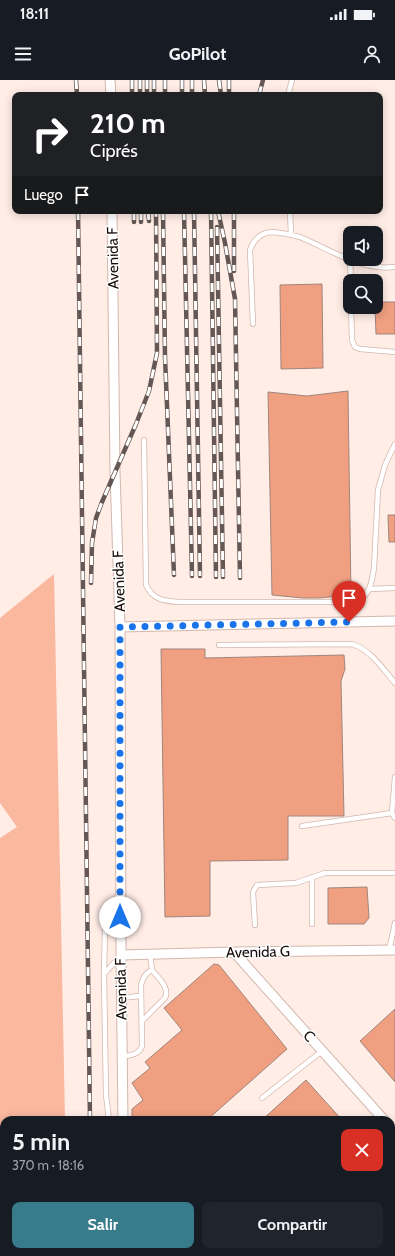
<!DOCTYPE html>
<html lang="es">
<head>
<meta charset="utf-8">
<style>
	body { margin:0; font-family:Cabin,sans-serif; background:#20242c; color:#f1f3f6; height:100vh; display:flex; flex-direction:column; font-size:15px; white-space:nowrap }
	* { box-sizing:border-box; margin:0 }
	p { font-size:13px; color:#9ea1a6 }
	.icon { flex:none; width:22px; height:22px; fill:none; stroke:currentColor; stroke-width:2; stroke-linecap:round; stroke-linejoin:round }
	.map { position:relative; flex:1; overflow:hidden }
	.sheet { position:absolute; left:0px; top:1036px; width:395px; height:140px; display:flex; flex-direction:column; background:#171b24; border-radius:12px 12px 0 0; box-shadow:0 2px 10px #0003 }
	.sheet>* { flex:none }
	.top-card { position:absolute; left:12px; top:12px; width:371px; height:122px; border-radius:8px; box-shadow:0 2px 10px #0003; background:#202124; color:#fff; overflow:hidden }
	.controls { position:absolute; left:343px; top:146px; display:grid; gap:8px }
	.controls a { display:grid; place-items:center; width:40px; height:40px; border-radius:8px; background:#171b24; box-shadow:0 2px 10px #0003; font-size:20px }
	.pin { position:absolute; display:grid; place-items:center; width:34px; height:34px; color:#fff; margin:-41px -17px; border-radius:50% 50% 50% 0; rotate:-45deg; box-shadow:0 0 4px #0007 }
	.pin .icon { rotate:45deg }
	.me { position:absolute; width:44px; margin:-22px; rotate:0deg; stroke-linejoin:round; filter:drop-shadow(0 0 3px #0008) }
	.turn { display:flex; align-items:center; gap:14px; height:84px; padding:0 12px; font-size:18px }
	.turn .icon { width:52px; height:52px; stroke-width:2.5 }
	.turn b { display:block; font-size:28px; line-height:34px }
	.then { display:flex; align-items:center; height:38px; padding:0 12px; background:#0003; gap:8px; font-size:15px }
	.round { display:grid; place-items:center; flex:none; width:42px; height:42px; border-radius:8px; background:#20242c }
	.summary { display:flex; align-items:center; justify-content:space-between; height:68px; padding:0 12px }
	h1 { font-size:24px; font-weight:800; line-height:30px }
	.button { display:flex; gap:8px; margin-top:auto; padding:8px 12px }
	.button a { flex:1; height:46px; border-radius:8px; background:#387b8b; color:#fff; font-size:16px; font-weight:800; line-height:46px; text-align:center }
	.button a+a { background:#20242c; color:#f1f3f6 }
	.status { display:flex; justify-content:space-between; align-items:center; height:28px; padding:0 20px; background:#171b24; direction:ltr }
	.status svg { height:11px; fill:currentColor }
	header { display:flex; justify-content:space-between; align-items:center; height:52px; padding:0 12px; background:#171b24; font-size:18px; font-weight:800 }
	.map>svg:first-child { display:block }
	.green { fill:#fab89f }
	.building { fill:#f09f80; stroke:#a0857c }
	.lines { fill:none; stroke-linecap:round; stroke-linejoin:round }
	.lane-casing { stroke:#d3b7ad; stroke-width:6 }
	.street-casing { stroke:#d3b7ad; stroke-width:11 }
	.lane { stroke:#fff; stroke-width:4.5 }
	.street { stroke:#fff; stroke-width:9 }
	.rail-casing { stroke:#655854; stroke-width:4.5 }
	.rail { stroke:#fff; stroke-width:3; stroke-dasharray:9; stroke-linecap:butt }
	.route { stroke:#1a73e8; stroke-width:7; stroke-dasharray:0 12.6 }
	.labels { text-anchor:middle; dominant-baseline:central; stroke-width:3; stroke-linejoin:round; paint-order:stroke }
	.street-label { font-size:15px; fill:#170d0a; stroke:#fff }
</style>
</head>
<body>
<div class="status"><b>18:11</b><svg viewBox="0 0 49 12"><path d="M0 12V9h3v3zM5 12V6h3v6zM10 12V3h3v9zM15 12V0h3v12zM26 1h20v11H26zM47 4h2v5h-2z"/></svg></div>
<header><svg class="icon" aria-label="menu" viewBox="0 0 24 24"><path d="M4 6h16M4 12h16M4 18h16"/></svg>GoPilot<svg class="icon" aria-label="person" viewBox="0 0 24 24"><circle cx="12" cy="8" r="4"/><path d="M4 21q1-7 8-7t8 7"/></svg></header>
<div class="map">
<svg width="395" height="1176" viewBox="0 0 395 1176">
	<rect width="100%" height="100%" fill="#ffede6"/>
	<!-- green -->
	<path class="green" d="M 54,494 L 65,1040 L 4,1040 L 4,1172 L 68,1172 L 68,1176 L 0,1176 L 0,758 L 17,747 L 0,723 L 0,538 Z"/>
	<!-- building -->
	<path class="building" d="M 322,204 L 323,288 L 281,289 L 280,205 Z
		M 376,222 L 395,222 L 395,254 L 376,254 L 375,227 L 376,227 Z
		M 348,311 L 351,515 L 319,518 L 303,518 L 272,515 L 268,312 L 307,316 Z
		M 388,435 L 395,435 L 395,462 L 389,462 Z
		M 161,569 L 205,569 L 205,578 L 344,575 L 345,589 L 341,601 L 344,736 L 288,736 L 288,780 L 210,781 L 210,836 L 165,837 Z
		M 367,807 L 369,838 L 364,844 L 328,844 L 328,808 Z
		M 214,884 L 219,885 L 287,969 L 207,1040 L 132,1040 L 132,1029 L 143,1020 L 132,1003 L 150,988 L 145,982 L 182,950 L 164,928 Z
		M 395,929 L 395,1002 L 360,961 Z
		M 306,1000 L 342,1040 L 262,1040 Z"/>
	<g class="lines">
		<!-- lane casing -->
		<g class="lane-casing">
			<path id="lane" d="M 288,15 L 292,0
				M 290,131 L 291,155
				M 350,180 L 351,201
				M 351,227 L 352,260 L 355,267 L 360,269 L 395,272
				M 253,244 L 250,170 C 259,145 279,152 300,157 C 324,167 353,185 379,187 C 384,188 390,187 395,187
				M 144,360 L 146,505 C 153,520 164,521 179,522 L 351,522 C 370,519 371,505 374,488 L 378,410 L 385,385 L 395,364
				M 369,509 L 395,508
				M 219,565 L 352,564 C 371,570 383,589 395,603
				M 392,733 L 395,738
				M 302,746 L 392,733 L 395,697
				M 312,797 L 312,844
				M 255,845 L 253,812 L 257,805 L 296,803 L 325,793 L 395,793
				M 389,871 L 395,843
				M 104,894 L 105,847 L 107,833 L 120,812
				M 121,918 L 140,916
				M 141,942 L 165,918 C 170,907 158,898 152,890
				M 122,977 C 130,975 139,975 142,966 L 141,905 C 143,898 145,893 152,890 L 150,874
				M 262,1018 L 322,971
				M 109,1040 L 106,1015 L 104,894 L 120,876"/>
		</g>
		<!-- street casing -->
		<g class="street-casing">
			<path id="street" d="M 110,0 L 111,15
				M 112,131 L 115,391 L 120,547 L 121,875 L 123,1040
				M 120,547 L 395,541
				M 234,872 L 384,1040
				M 121,875 L 234,872 L 395,870
				M 391,1048 L 395,1052
				M 125,1172 L 125,1176
				M 183,1172 L 186,1176"/>
		</g>
		<!-- lane -->
		<use href="#lane" class="lane"/>
		<!-- street -->
		<use href="#street" class="street"/>
		<!-- rail casing -->
		<g class="rail-casing">
			<path id="rail" d="M 76,0 L 77,15
				M 132,0 L 132,15
				M 140,0 L 140,15
				M 147,0 L 147,15
				M 154,0 L 154,15
				M 165,0 L 165,15
				M 182,0 L 182,15
				M 192,0 L 192,15
				M 204,0 L 205,15
				M 219,0 L 221,15
				M 229,0 L 229,15
				M 259,15 L 263,0
				M 78,131 L 90,1040
				M 134,131 L 134,142
				M 141,131 L 141,142
				M 148,131 L 149,141
				M 163,131 L 165,277 L 174,495
				M 184,131 L 192,496
				M 194,131 L 200,496
				M 211,131 L 216,497
				M 218,131 L 225,163 L 235,219 L 240,498
				M 234,131 L 234,191
				M 217,147 L 223,497
				M 91,503 L 92,463 L 96,438 L 102,422 L 136,344 L 149,311 L 157,273 L 156,131
				M 91,1172 L 91,1176
				M 117,1172 L 117,1176"/>
		</g>
		<!-- rail -->
		<use href="#rail" class="rail"/>
	</g>
	<g class="lines">
		<!-- route -->
		<path class="route" d="M 120,837 L 120,547 L 349,542"/>
	</g>
	<g class="labels">
		<!-- street labels -->
		<g class="street-label">
			<text transform="translate(113 178) rotate(-91)">Avenida F</text>
			<text transform="translate(119 501) rotate(-92)">Avenida F</text>
			<text transform="translate(258 872) rotate(-1)">Avenida G</text>
			<text transform="translate(121 909) rotate(-91)">Avenida F</text>
			<text transform="translate(309 956) rotate(48)">C</text>
		</g>
	</g>
</svg>
<div class="controls">
<a><svg class="icon" aria-label="sound" viewBox="0 0 24 24"><path d="M4 9h4l5-4v14l-5-4H4zM17 9q2 3 0 6"/></svg></a>
<a><svg class="icon" aria-label="search" viewBox="0 0 24 24"><circle cx="10" cy="10" r="6"/><path d="M15 15l6 6"/></svg></a>
</div>
<div class="pin" style="left:349px;top:542px;background:#d93025"><svg class="icon" aria-label="arrive" viewBox="0 0 24 24"><path d="M6 21V4h12l-3 4 3 4H6"/></svg></div>
<svg class="me" style="left:120px;top:837px" viewBox="-20 -20 40 40"><circle r="19" fill="#fff"/><path d="M0-13L10 11 0 6-10 11z" fill="#1a73e8"/></svg>
<div class="top-card">
<div class="turn"><svg class="icon" aria-label="right" viewBox="0 0 24 24"><path d="M7 20v-9h11M14 6l5 5-5 5"/></svg><div><b>210 m</b>Ciprés</div></div>
<div class="then">Luego<svg class="icon" aria-label="arrive" viewBox="0 0 24 24"><path d="M6 21V4h12l-3 4 3 4H6"/></svg></div>
</div>
<section class="sheet">
<div class="summary"><div><h1>5 min</h1><p>370 m · 18:16</p></div><a class="round" style="background:#d93025;color:#fff"><svg class="icon" aria-label="close" viewBox="0 0 24 24"><path d="M6 6l12 12M18 6L6 18"/></svg></a></div>
<div class="button"><a>Salir</a><a>Compartir</a></div>
</section>
</div>
</body>
</html>
